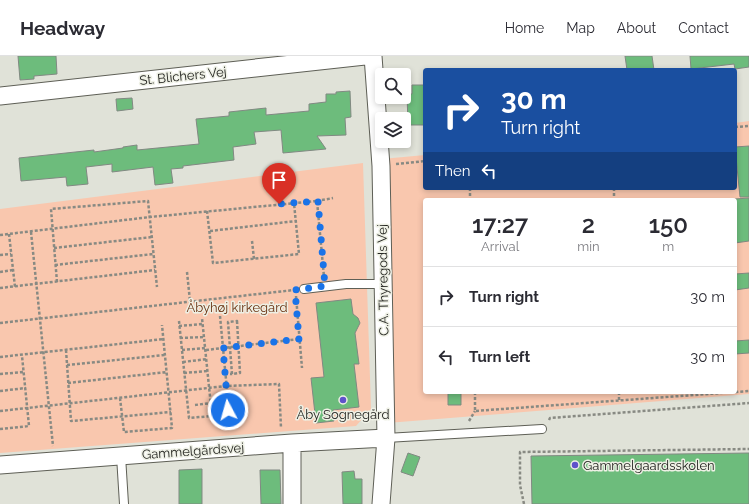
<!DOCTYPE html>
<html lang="en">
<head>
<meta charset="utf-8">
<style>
	body { margin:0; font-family:Raleway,sans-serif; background:#f7f7f7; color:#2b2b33; height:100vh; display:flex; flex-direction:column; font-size:15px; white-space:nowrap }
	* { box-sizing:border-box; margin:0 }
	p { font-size:13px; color:#7c7c81 }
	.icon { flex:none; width:22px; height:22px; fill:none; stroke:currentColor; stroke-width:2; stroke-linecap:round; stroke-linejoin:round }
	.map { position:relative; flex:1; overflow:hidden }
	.drawer { position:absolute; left:423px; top:142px; width:314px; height:196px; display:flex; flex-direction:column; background:#fff; border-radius:4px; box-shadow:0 2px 6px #0003 }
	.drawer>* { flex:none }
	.top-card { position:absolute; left:423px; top:12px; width:314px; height:122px; border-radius:4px; box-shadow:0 2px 6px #0003; background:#1a4fa0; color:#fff; overflow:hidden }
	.controls { position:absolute; left:375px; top:12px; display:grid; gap:8px }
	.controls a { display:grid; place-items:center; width:36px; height:36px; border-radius:4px; background:#fff; box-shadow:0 2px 6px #0003; font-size:20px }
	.pin { position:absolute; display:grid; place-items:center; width:34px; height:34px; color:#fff; margin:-41px -17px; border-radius:50% 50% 50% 0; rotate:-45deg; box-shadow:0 0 4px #0007 }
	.pin .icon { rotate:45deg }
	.me { position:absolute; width:44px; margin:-22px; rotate:354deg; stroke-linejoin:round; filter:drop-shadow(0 0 3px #0008) }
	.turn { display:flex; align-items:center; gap:14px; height:84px; padding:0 12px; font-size:18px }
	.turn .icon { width:52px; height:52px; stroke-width:2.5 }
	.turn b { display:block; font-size:28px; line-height:34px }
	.then { display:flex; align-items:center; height:38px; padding:0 12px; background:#0003; gap:8px; font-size:15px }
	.eta { display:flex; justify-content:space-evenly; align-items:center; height:68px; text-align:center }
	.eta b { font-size:24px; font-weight:600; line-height:28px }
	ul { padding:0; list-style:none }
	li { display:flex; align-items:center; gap:12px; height:60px; padding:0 12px; border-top:1px solid #e1e1e2 }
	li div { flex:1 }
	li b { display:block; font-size:15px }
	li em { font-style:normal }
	header { display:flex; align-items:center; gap:24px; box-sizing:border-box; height:56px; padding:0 20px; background:#fff; border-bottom:1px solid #e1e1e2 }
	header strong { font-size:19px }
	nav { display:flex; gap:22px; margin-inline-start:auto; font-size:14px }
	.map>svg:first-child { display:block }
	.green { fill:#f9c7ae; fill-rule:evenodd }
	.building { fill:#6dbc7c; stroke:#818982 }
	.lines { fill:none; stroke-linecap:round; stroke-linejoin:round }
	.service-casing { stroke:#5e5f56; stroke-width:10 }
	.minor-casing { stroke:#5e5f56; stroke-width:19 }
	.path { stroke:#888a83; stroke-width:2.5; stroke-dasharray:3 2; stroke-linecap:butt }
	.service { stroke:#fff; stroke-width:8 }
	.minor { stroke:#fff; stroke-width:17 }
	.route { stroke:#1a73e8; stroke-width:7; stroke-dasharray:0 12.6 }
	.poi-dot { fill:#5f52cb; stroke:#eef0e5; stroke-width:1.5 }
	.labels { text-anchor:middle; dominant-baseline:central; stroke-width:3; stroke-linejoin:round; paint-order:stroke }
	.street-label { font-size:13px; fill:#242521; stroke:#eef0e5 }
	.park-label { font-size:13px; fill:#6a3312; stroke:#eef0e5 }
	.poi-label { font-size:13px; fill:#242521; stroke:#eef0e5 }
</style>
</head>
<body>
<header>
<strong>Headway</strong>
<nav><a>Home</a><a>Map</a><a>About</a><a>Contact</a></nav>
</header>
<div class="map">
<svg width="749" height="448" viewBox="0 0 749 448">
	<rect width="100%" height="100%" fill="#e0e2d8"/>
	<!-- green -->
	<path class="green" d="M 749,65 L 749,338 L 387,367 L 382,103 L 425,99 L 425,132 L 735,132 L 735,67 ZM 425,144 L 735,144 L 735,336 L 425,336 Z
		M 363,107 L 371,353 L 356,370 L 0,397 L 0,153 Z"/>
	<!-- building -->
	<path class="building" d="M 18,0 L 56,0 L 57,18 L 34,20 L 34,23 L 20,24 Z
		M 625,0 L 652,0 L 654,14 L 627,14 Z
		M 690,0 L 749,0 L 749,11 L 735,13 L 734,8 L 691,13 Z
		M 412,29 L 425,29 L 425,69 L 408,69 L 407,38 L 412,38 Z
		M 350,35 L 351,61 L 345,62 L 346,79 L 317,80 L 326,93 L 283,97 L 281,74 L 254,76 L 256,88 L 233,91 L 234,104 L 183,110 L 183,112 L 171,113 L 173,127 L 155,129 L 153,111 L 112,116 L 112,108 L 86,111 L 88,128 L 67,130 L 66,121 L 21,125 L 19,102 L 94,94 L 94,96 L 123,92 L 123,91 L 137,89 L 137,94 L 199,88 L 196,63 L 229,60 L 229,56 L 266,52 L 266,59 L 309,55 L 309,48 L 326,46 L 326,38 L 336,38 L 336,36 Z
		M 132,42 L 133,53 L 117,55 L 116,43 Z
		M 749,90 L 749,141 L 740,141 L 735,91 Z
		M 749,142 L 749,185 L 735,187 L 735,143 Z
		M 749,217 L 749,232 L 735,234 L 735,218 Z
		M 351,243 L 353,258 L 358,262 L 360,267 L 355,277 L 359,308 L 354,308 L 359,351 L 333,354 L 334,365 L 316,367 L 311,322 L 324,321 L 316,247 Z
		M 749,284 L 749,297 L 735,298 L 735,285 Z
		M 448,336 L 461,336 L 461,349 L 448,349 Z
		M 408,397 L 420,401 L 413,420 L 401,416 Z
		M 749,397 L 749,448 L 532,448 L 531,400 Z
		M 202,413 L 202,448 L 179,448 L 179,414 Z
		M 260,414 L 280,414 L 281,448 L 261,448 Z
		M 354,415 L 355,423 L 362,423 L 362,448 L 343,448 L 342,416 Z"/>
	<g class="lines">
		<!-- service casing -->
		<g class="service-casing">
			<path id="service" d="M 304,233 L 346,228 L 383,228
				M 386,382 L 542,373
				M 121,400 L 124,448"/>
		</g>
		<!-- minor casing -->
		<g class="minor-casing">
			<path id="minor" d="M 373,0 L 381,110 L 386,382 L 381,448
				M 0,40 L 365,0
				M 292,387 L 292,448
				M 0,409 L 292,387 L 386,382"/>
		</g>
		<!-- path -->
		<path class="path" d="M 735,71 L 749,70
			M 396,108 L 425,105
			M 470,132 L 470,144
			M 614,132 L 614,144
			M 317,145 L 333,142
			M 207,155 L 213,207 L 299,198 L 294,147
			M 210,175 L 296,165
			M 31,176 L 53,390
			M 9,178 L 15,231
			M 0,179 L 150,161 L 317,145 L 324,221
			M 252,185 L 254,203
			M 54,192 L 152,181
			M 0,199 L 11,198
			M 55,209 L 153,198
			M 0,216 L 13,214
			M 187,216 L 190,245
			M 57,226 L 51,153 L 148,145 L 157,231
			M 0,232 L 155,214
			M 296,240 L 302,312
			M 220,260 L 230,366
			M 179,265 L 189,362 L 212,360 L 202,262
			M 237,265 L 240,317 L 232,318 L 228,266 Z
			M 0,267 L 294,234
			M 179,270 L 203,268
			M 180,282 L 204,281
			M 66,294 L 71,365 L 171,356
			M 182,294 L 205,292
			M 206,294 L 299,283
			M 0,301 L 164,283
			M 183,306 L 207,303
			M 67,309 L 165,299
			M 184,317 L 208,315
			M 0,318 L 24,316
			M 225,318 L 232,318
			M 68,327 L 167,316
			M 0,335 L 26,332
			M 475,336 L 475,355 L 749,335
			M 619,336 L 619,345
			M 120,342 L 124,376 L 172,372 L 162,269
			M 195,349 L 211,347
			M 0,355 L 226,330 L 279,328 L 281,372
			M 549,364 L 550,362 L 749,347
			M 469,365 L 475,355
			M 0,373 L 29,370 L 22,300
			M 524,448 L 520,429 L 520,396 L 749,393"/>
		<!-- service -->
		<use href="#service" class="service"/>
		<!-- minor -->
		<use href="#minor" class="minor"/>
	</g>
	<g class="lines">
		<!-- route -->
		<path class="route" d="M 228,354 L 223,292 L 299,283 L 295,234 L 325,230 L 318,145 L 279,148"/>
	</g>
	<!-- markers -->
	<g class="poi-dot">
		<circle cx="343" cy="344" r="4"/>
		<circle cx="575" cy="409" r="4"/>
	</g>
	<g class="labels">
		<!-- street labels -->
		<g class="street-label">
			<text transform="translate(183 20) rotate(-6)">St. Blichers Vej</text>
			<text transform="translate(383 224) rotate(-91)">C.A. Thyregods Vej</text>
			<text transform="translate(193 395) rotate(-4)">Gammelgårdsvej</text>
		</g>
		<!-- park labels -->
		<g class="park-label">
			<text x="237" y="251">Åbyhøj kirkegård</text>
		</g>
		<!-- poi labels -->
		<g class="poi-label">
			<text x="343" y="358">Åby Sognegård</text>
			<text x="583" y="409" text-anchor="start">Gammelgaardsskolen</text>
		</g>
	</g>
</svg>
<div class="controls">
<a><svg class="icon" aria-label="search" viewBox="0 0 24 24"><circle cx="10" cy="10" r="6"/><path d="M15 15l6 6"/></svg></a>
<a><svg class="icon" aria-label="layers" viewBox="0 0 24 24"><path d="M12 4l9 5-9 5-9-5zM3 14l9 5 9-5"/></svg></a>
</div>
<div class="pin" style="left:279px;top:148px;background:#d93025"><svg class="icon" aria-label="arrive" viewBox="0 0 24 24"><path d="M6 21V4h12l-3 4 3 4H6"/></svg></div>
<svg class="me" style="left:228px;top:354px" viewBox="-20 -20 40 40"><circle r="17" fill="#1a73e8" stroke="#fff" stroke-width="3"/><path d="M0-11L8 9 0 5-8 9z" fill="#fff"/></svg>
<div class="top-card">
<div class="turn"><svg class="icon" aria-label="right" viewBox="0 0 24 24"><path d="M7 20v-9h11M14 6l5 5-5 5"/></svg><div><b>30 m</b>Turn right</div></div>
<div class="then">Then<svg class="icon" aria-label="left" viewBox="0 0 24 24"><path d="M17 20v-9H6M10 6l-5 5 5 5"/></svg></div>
</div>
<section class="drawer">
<div class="eta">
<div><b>17:27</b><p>Arrival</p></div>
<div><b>2</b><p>min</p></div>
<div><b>150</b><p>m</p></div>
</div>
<ul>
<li><svg class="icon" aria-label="right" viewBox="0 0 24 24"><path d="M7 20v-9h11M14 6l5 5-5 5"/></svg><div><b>Turn right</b></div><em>30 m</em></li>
<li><svg class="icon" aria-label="left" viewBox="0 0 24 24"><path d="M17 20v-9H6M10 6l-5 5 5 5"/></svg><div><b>Turn left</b></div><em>30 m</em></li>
</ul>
</section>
</div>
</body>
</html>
